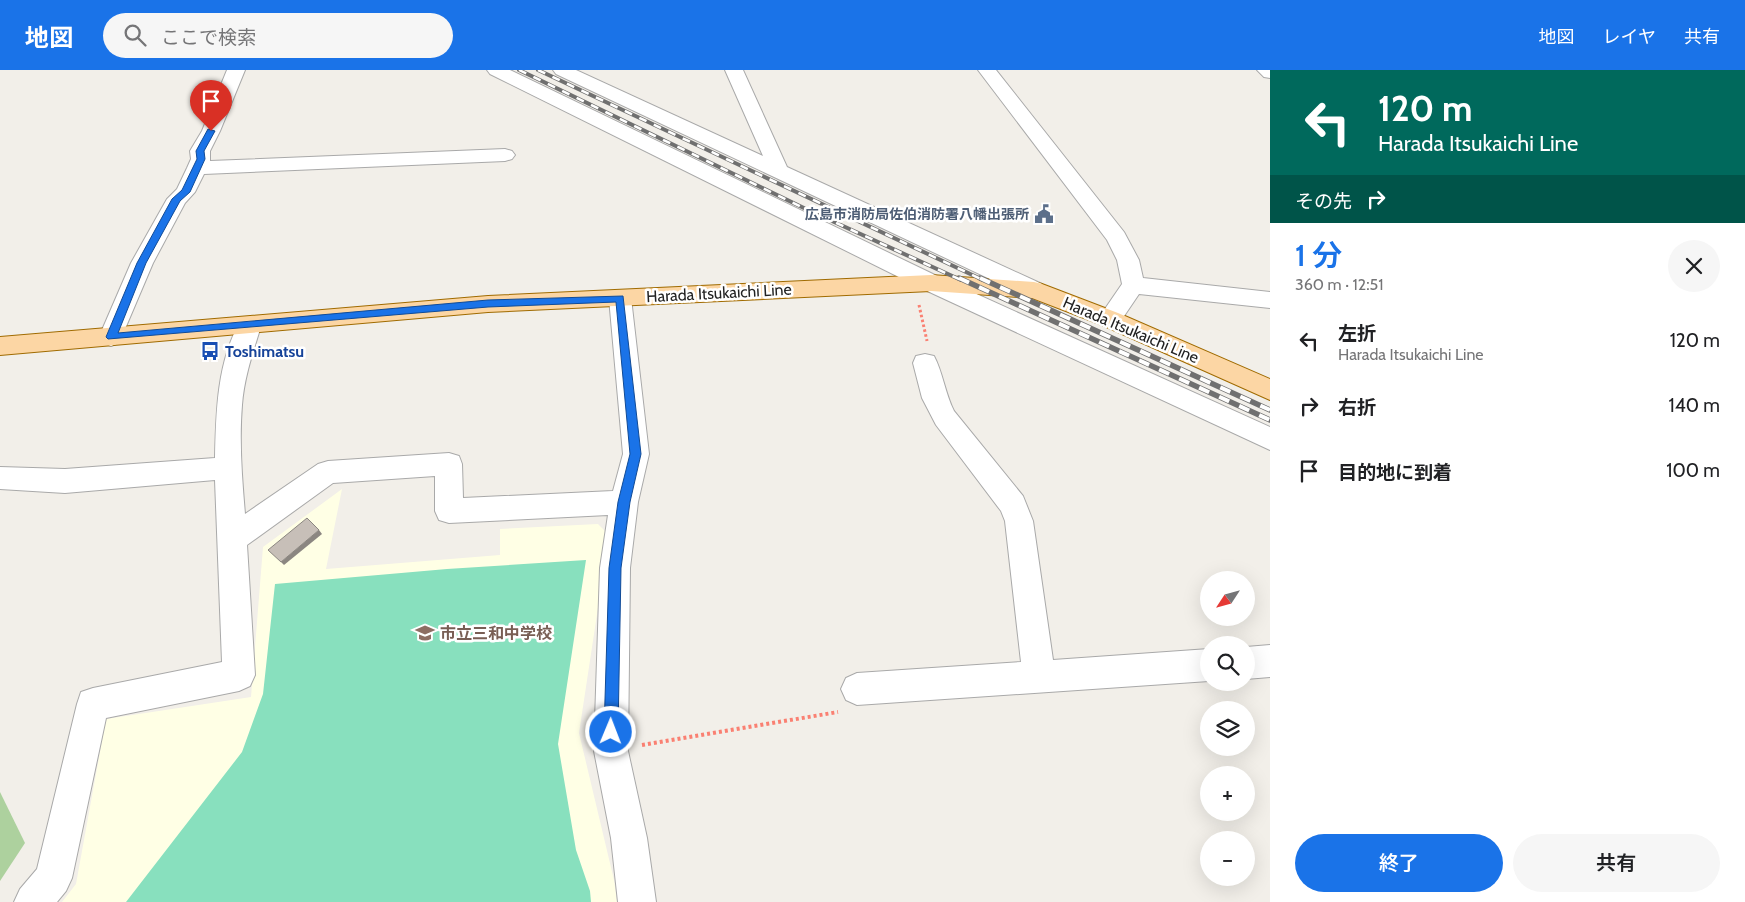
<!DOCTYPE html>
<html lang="ja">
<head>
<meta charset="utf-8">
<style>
	body { margin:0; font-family:Cabin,"Noto Sans JP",sans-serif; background:#f6f6f6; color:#202124; height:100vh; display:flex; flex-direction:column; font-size:19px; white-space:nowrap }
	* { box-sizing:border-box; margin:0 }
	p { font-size:16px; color:#757577 }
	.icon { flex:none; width:28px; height:28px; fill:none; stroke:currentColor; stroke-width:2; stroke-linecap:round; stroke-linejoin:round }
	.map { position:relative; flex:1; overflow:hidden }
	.drawer { display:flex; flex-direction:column; background:#fff; width:475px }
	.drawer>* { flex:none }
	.hud { background:#00695c; color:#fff; overflow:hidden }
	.needle { width:32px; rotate:234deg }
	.tools { position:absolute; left:1200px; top:501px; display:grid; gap:10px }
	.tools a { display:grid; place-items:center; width:55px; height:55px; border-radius:50%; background:#fff; box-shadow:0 5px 20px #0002; font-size:25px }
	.pin { position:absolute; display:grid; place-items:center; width:42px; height:42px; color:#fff; margin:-51px -21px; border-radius:50% 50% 50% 0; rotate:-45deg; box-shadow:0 0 5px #0007 }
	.pin .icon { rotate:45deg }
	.me { position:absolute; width:55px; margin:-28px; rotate:1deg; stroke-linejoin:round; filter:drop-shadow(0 0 4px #0008) }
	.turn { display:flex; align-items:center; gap:18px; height:105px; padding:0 25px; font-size:22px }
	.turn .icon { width:65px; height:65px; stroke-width:2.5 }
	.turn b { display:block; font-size:35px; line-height:42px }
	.then { display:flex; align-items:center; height:48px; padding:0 25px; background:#0003; gap:10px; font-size:19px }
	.round { display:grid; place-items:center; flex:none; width:52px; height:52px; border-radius:26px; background:#f6f6f6 }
	.overview { display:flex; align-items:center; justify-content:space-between; height:85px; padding:0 25px }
	h1 { font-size:30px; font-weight:600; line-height:38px; color:#1a73e8 }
	.action { display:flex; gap:10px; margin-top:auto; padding:10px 25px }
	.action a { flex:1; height:58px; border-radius:30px; background:#1a73e8; color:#fff; font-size:20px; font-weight:600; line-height:58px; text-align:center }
	.action a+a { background:#f6f6f6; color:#202124 }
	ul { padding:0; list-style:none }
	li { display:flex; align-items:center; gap:15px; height:65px; padding:0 25px }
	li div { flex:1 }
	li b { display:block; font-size:19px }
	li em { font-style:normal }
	header { display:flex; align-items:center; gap:30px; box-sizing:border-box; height:70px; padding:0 25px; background:#1a73e8; color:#fff }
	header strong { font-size:24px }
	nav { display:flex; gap:28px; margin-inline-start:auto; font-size:18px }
	.search { width:350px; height:45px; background:#f6f6f6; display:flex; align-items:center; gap:12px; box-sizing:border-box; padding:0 18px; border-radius:28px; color:#757577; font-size:19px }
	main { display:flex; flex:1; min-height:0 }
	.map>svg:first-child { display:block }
	.education { fill:#ffffe5 }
	.forest { fill:#add19e }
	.pitch { fill:#88e0be }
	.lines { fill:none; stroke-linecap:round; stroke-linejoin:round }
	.minor-casing { stroke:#a9a9a9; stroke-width:2 }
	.major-casing { stroke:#a06b00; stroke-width:2 }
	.path-far1 { stroke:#fa8072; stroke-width:3; stroke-dasharray:2.5 2.5; stroke-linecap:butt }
	.path { stroke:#fa8072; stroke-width:4; stroke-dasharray:3 3; stroke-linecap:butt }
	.minor { fill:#fff; fill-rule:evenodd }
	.major { fill:#fcd6a4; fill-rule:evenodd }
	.rail-far1-casing { stroke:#707070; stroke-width:4 }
	.rail-casing { stroke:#707070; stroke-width:5.5 }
	.rail-far1 { stroke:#fff; stroke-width:2.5; stroke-dasharray:8; stroke-linecap:butt }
	.rail { stroke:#fff; stroke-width:4; stroke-dasharray:11; stroke-linecap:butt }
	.shaded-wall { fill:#8b8681 }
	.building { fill:#c7bfb8; stroke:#8b8681 }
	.route { fill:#1a73e8; stroke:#114b97 }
	.labels { text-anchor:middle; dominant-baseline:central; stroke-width:5; stroke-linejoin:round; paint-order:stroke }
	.far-service-label { font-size:14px; font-weight:bold; fill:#4e5e75; stroke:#fff; text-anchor:end }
	.street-label { font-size:16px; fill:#222; stroke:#fff }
	.transit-label { font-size:16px; font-weight:bold; fill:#164399; stroke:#fff; text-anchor:start }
	.education-label { font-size:16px; font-weight:bold; fill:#785e54; stroke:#fff; text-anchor:start }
</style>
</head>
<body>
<header>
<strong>地図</strong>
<div class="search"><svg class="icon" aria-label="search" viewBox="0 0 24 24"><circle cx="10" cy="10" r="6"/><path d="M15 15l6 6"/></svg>ここで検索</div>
<nav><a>地図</a><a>レイヤ</a><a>共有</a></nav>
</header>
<main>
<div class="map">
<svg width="1270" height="832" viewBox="0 0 1270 832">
	<rect width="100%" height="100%" fill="#f2efe9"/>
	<!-- education -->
	<path class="education" d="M 342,419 L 326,499 L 500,485 L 500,459 L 598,454 L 609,465 L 579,663 L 614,810 L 617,832 L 62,832 L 76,814 L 106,649 L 251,627 L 263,477 Z"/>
	<!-- forest -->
	<path class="forest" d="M 0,722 L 25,773 L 0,811 Z"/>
	<!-- pitch -->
	<path class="pitch" d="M 586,490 L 558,674 L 576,780 L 590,821 L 591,832 L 126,832 L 242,682 L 263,624 L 275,514 L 447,499 Z"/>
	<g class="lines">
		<!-- minor casing -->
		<g class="minor-casing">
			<path id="minor" d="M 227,0 L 245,0 L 220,61 L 210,81 L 210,91 L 505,79 L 512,81 L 515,85 L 512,89 L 505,91 L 204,104 L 195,122 L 185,133 L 153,193 L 119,273 L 111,276 L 103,273 L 99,267 L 131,193 L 167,129 L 177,119 L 187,98 L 191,89 L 190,81 L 202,61 Z
				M 487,0 L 510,0 L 939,207 L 1270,357 L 1270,380 L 923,219 L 490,4 Z
				M 553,0 L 576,0 L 763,86 L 725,0 L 743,0 L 787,97 L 1042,214 L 1045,220 L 1042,226 L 1034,228 L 1026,226 L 556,4 Z
				M 978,0 L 996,0 L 1124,162 L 1139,190 L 1143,208 L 1270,222 L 1270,238 L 1139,224 L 1118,255 L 1110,257 L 1102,255 L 1098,249 L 1122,214 L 1117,190 L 1107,170 Z
				M 1257,0 L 1270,0 L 1270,8 L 1264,7 Z
				M 620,220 L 628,222 L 631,228 L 649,384 L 638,432 L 630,498 L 628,681 L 647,768 L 656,832 L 618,832 L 611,768 L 594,681 L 600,498 L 608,445 L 449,453 L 439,450 L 435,441 L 435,406 L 333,413 L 247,475 L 255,605 L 250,616 L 239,621 L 106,648 L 72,808 L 66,821 L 57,832 L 14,832 L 20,819 L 37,799 L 77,634 L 81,622 L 93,618 L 222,592 L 215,410 L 65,423 L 0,419 L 0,397 L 65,399 L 215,388 C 216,342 217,291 241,250 L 249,247 L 257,250 L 261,256 C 253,282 244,308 242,335 C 239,371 242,409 245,444 L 318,394 L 328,391 L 449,383 L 459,386 L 462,394 L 463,428 L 613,421 L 623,384 L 609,228 L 612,222 Z
				M 925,284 L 934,286 C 943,303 945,323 954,341 L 1023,426 L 1033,451 L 1053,590 L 1209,579 L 1209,611 L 857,635 L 846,630 L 841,619 L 846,608 L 857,603 L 1021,592 L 1005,451 L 1001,441 L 936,355 L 922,328 L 913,293 L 916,286 Z
				M 1270,575 L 1270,607 L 1246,609 L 1246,577 Z"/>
		</g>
		<!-- major casing -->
		<g class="major-casing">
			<path id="major" d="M 931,205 L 1034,212 L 1042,214 L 1118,243 L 1270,309 L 1270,330 L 1102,255 L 1032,228 L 931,221 L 488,242 L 0,285 L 0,267 L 488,226 Z"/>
		</g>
		<!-- path-far1 -->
		<path class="path-far1" d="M 919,235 L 927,271"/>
		<!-- path -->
		<path class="path" d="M 642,675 L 838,642"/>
		<!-- minor -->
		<use href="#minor" class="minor"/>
		<!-- major -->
		<use href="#major" class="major"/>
		<!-- rail-far1 casing -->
		<g class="rail-far1-casing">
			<path id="rail-far1" d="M 519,0 L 808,140 L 961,210
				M 538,0 L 983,210"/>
		</g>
		<!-- rail casing -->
		<g class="rail-casing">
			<path id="rail" d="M 959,208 L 1270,350
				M 980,208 L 1270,340"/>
		</g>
		<!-- rail-far1 -->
		<use href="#rail-far1" class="rail-far1"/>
		<!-- rail -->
		<use href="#rail" class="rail"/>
	</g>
	<!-- shaded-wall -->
	<path class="shaded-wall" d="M 319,460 L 322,464 L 284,495 L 281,492 Z"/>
	<!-- building -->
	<path class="building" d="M 307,448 L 319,460 L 281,492 L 268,480 Z"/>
	<!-- route -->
	<path class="route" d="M 208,59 L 215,61 L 204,81 L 205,89 L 190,122 L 180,131 L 146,193 L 118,263 L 488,230 L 623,226 L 641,384 L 630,432 L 621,498 L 618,662 L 616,667 L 611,669 L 606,667 L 604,662 L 609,498 L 618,432 L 630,384 L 616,232 L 488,237 L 108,269 L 106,267 L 137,193 L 172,129 L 182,120 L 197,89 L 196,81 Z"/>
	<!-- icons -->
	<defs>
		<g id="civic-bare" transform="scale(1.5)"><path d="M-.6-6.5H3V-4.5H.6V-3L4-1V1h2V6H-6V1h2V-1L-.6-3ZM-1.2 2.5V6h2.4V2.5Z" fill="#5c6f8a" stroke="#fff" stroke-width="2.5" paint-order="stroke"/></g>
		<g id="bus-bare" transform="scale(1.5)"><path d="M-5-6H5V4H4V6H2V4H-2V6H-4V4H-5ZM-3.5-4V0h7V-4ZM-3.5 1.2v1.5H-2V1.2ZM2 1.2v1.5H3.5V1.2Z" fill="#1a4fb4" stroke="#fff" stroke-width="2.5" paint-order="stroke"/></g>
		<g id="school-bare" transform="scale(1.5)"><path d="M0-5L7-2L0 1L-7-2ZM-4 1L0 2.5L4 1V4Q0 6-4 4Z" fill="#8d6e63" stroke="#fff" stroke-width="2.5" paint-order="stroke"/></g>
	</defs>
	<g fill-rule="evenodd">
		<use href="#civic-bare" x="1044" y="144"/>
		<use href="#bus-bare" x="210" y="281"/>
		<use href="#school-bare" x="425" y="563"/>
	</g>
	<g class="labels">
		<!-- far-service labels -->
		<g class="far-service-label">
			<text x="1029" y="144">広島市消防局佐伯消防署八幡出張所</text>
		</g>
		<!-- street labels -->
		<g class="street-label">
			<text transform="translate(719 223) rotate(-3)">Harada Itsukaichi Line</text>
			<text transform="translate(1131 260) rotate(23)">Harada Itsukaichi Line</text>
		</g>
		<!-- transit labels -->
		<g class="transit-label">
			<text x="225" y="281">Toshimatsu</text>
		</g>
		<!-- education labels -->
		<g class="education-label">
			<text x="440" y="563">市立三和中学校</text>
		</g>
	</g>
</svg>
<div class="tools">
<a><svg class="needle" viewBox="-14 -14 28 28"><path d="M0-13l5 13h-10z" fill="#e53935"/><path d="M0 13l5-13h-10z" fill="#757577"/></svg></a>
<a><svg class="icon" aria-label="search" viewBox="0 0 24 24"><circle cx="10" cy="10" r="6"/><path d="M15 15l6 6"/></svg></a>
<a><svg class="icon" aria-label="layers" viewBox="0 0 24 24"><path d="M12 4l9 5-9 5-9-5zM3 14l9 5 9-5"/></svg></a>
<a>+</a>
<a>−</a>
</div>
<div class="pin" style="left:211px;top:61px;background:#d93025"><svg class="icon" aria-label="arrive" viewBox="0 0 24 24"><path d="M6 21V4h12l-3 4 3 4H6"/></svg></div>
<svg class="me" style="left:611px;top:662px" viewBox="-20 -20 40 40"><circle r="17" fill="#1a73e8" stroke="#fff" stroke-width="3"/><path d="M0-11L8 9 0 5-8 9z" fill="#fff"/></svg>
</div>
<section class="drawer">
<div class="hud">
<div class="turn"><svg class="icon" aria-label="left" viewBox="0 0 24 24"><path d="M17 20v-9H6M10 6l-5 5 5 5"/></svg><div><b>120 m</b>Harada Itsukaichi Line</div></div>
<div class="then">その先<svg class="icon" aria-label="right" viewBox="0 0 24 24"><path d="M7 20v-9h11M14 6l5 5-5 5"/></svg></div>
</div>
<div class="overview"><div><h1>1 分</h1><p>360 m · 12:51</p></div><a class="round"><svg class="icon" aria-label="close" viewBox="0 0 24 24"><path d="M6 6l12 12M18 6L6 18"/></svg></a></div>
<ul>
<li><svg class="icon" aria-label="left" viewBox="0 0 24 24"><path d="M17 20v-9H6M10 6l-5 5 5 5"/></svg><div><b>左折</b><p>Harada Itsukaichi Line</p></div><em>120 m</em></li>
<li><svg class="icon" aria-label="right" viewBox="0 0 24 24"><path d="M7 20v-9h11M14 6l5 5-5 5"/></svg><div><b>右折</b></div><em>140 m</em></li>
<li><svg class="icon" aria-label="arrive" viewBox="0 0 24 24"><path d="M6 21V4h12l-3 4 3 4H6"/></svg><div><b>目的地に到着</b></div><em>100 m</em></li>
</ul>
<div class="action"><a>終了</a><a>共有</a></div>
</section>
</main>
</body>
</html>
